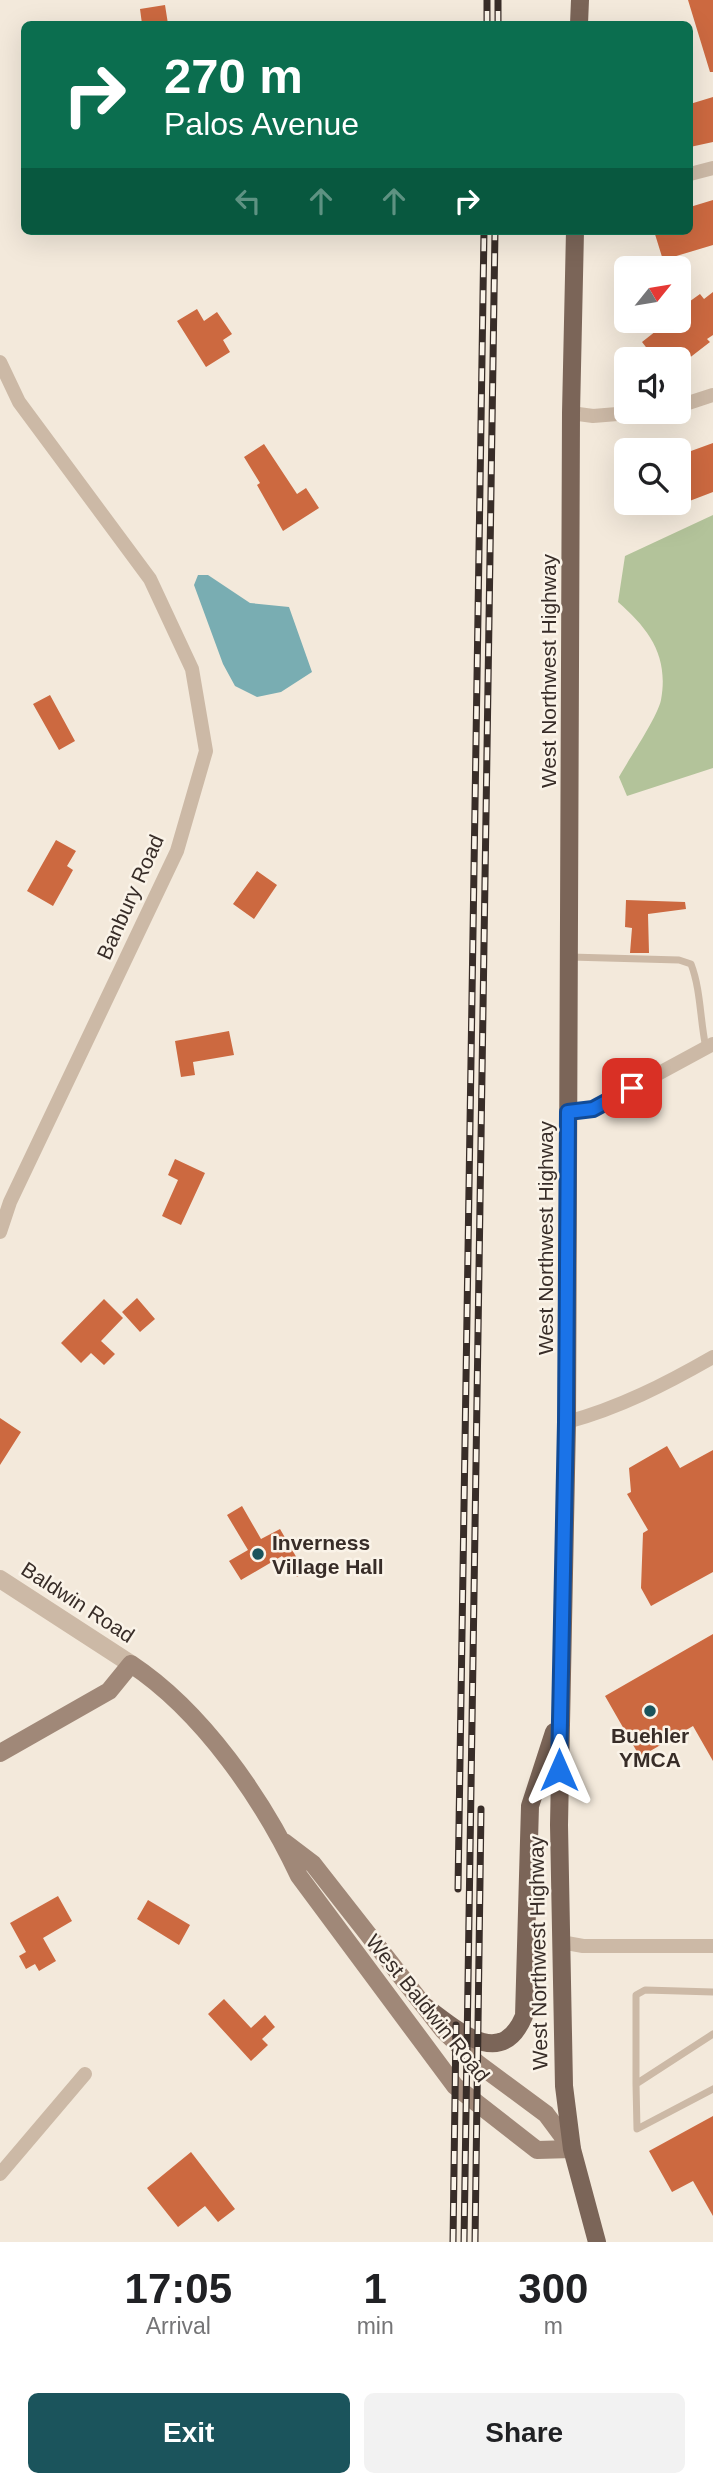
<!DOCTYPE html>
<html lang="en">
<head>
<meta charset="utf-8">
<style>
	body { margin:0; font-family:Helvetica,sans-serif; background:#f2f2f2; color:#202124; height:100vh; display:flex; flex-direction:column; font-size:26px; white-space:nowrap }
	* { box-sizing:border-box; margin:0 }
	p { font-size:23px; color:#757577 }
	.icon { flex:none; width:38px; height:38px; fill:none; stroke:currentColor; stroke-width:2; stroke-linecap:round; stroke-linejoin:round }
	.map { position:relative; height:2242px; overflow:hidden }
	.details { display:flex; flex-direction:column; background:#fff; flex:1 }
	.details>* { flex:none }
	.top-card { position:absolute; left:21px; top:21px; width:672px; height:214px; border-radius:10px; box-shadow:0 7px 28px #0002; background:#0b6e4f; color:#fff; overflow:hidden }
	.needle { width:46px; rotate:60deg }
	.buttons { position:absolute; left:614px; top:256px; display:grid; gap:14px }
	.buttons a { display:grid; place-items:center; width:77px; height:77px; border-radius:10px; background:#fff; box-shadow:0 7px 28px #0002; font-size:35px }
	.pin { position:absolute; display:grid; place-items:center; width:60px; height:60px; color:#fff; margin:-30px; border-radius:14px; box-shadow:0 4px 10px #0006 }
	.me { position:absolute; width:77px; margin:-38px; rotate:0deg; stroke-linejoin:round; filter:drop-shadow(0 0 5px #0008) }
	.turn { display:flex; align-items:center; gap:24px; height:147px; padding:0 28px; font-size:32px }
	.turn .icon { width:91px; height:91px; stroke-width:2.5 }
	.turn b { display:block; font-size:49px; line-height:60px }
	.lanes { display:flex; align-items:center; height:66px; padding:0 28px; background:#0003; justify-content:center; gap:35px; direction:ltr }
	.lanes .off { opacity:.35 }
	.eta { display:flex; justify-content:space-evenly; align-items:center; height:119px; text-align:center }
	.eta b { font-size:42px; font-weight:800; line-height:49px }
	.cta { display:flex; gap:14px; margin-top:auto; padding:14px 28px }
	.cta a { flex:1; height:80px; border-radius:10px; background:#1b545c; color:#fff; font-size:28px; font-weight:800; line-height:80px; text-align:center }
	.cta a+a { background:#f2f2f2; color:#202124 }
	.map>svg:first-child { display:block }
	.green { fill:#b3c39a }
	.water { fill:#79adb2 }
	.building { fill:#cc6940 }
	.lines { fill:none; stroke-linecap:round; stroke-linejoin:round }
	.service { stroke:#ccb9a6; stroke-width:7 }
	.minor { stroke:#ccb9a6; stroke-width:14 }
	.tertiary { stroke:#ccb9a6; stroke-width:18 }
	.secondary { stroke:#a08878; stroke-width:18 }
	.primary { stroke:#7b6558; stroke-width:18 }
	.rail-casing { stroke:#382d28; stroke-width:7 }
	.rail { stroke:#faf3e8; stroke-width:4.5; stroke-dasharray:13; stroke-linecap:butt }
	.route-casing { stroke:#114b97; stroke-width:18 }
	.route { stroke:#1a73e8; stroke-width:12 }
	.poi-dot { fill:#1b545c; stroke:#faf3e8; stroke-width:2.5 }
	.labels { text-anchor:middle; dominant-baseline:central; stroke-width:5; stroke-linejoin:round; paint-order:stroke }
	.street-label { font-size:21px; fill:#382d28; stroke:#faf3e8 }
	.poi-label { font-size:21px; font-weight:bold; fill:#382d28; stroke:#faf3e8; text-anchor:start }
</style>
</head>
<body>
<div class="map">
<svg width="713" height="2242" viewBox="0 0 713 2242">
	<rect width="100%" height="100%" fill="#f3e9db"/>
	<!-- green -->
	<path class="green" d="M 713,515 L 713,768 L 627,796 L 619,777 C 629,759 657,718 661,700 C 669,656 649,629 618,602 L 625,556 Z"/>
	<!-- water -->
	<path class="water" d="M 198,575 L 208,575 L 250,603 L 289,607 L 312,672 L 281,692 L 257,697 L 235,686 L 223,664 L 194,585 Z"/>
	<!-- building -->
	<path class="building" d="M 688,0 L 713,0 L 713,72 L 710,72 Z
		M 165,5 L 168,24 L 142,24 L 140,9 Z
		M 713,97 L 713,142 L 690,147 L 690,104 Z
		M 713,200 L 713,245 L 663,260 L 654,231 L 690,231 L 690,207 Z
		M 713,292 L 713,335 L 707,339 L 710,342 L 679,366 L 679,359 L 638,359 L 649,351 L 642,342 L 670,320 L 679,320 L 679,309 L 700,294 L 704,299 Z
		M 197,309 L 204,321 L 217,312 L 232,334 L 223,340 L 230,352 L 206,367 L 177,321 Z
		M 713,443 L 713,492 L 679,505 L 679,468 L 684,466 L 680,455 Z
		M 264,444 L 297,494 L 306,488 L 319,508 L 283,531 L 257,485 L 260,483 L 244,457 Z
		M 50,695 L 75,741 L 59,750 L 33,704 Z
		M 56,840 L 76,851 L 67,866 L 73,870 L 53,906 L 27,891 Z
		M 257,871 L 277,885 L 254,919 L 233,904 Z
		M 626,900 L 685,902 L 686,909 L 648,914 L 649,953 L 630,953 L 632,928 L 625,927 Z
		M 229,1031 L 234,1055 L 193,1062 L 195,1075 L 181,1077 L 175,1041 Z
		M 175,1159 L 205,1173 L 181,1225 L 162,1216 L 178,1180 L 168,1175 Z
		M 137,1298 L 155,1319 L 140,1332 L 122,1312 Z
		M 104,1299 L 123,1318 L 101,1341 L 115,1354 L 104,1365 L 91,1353 L 81,1363 L 61,1343 Z
		M 0,1418 L 21,1432 L 0,1465 Z
		M 667,1446 L 680,1468 L 713,1450 L 713,1572 L 651,1606 L 641,1588 L 643,1533 L 648,1530 L 627,1494 L 631,1492 L 629,1468 Z
		M 242,1506 L 261,1539 L 280,1529 L 305,1572 L 297,1577 L 282,1556 L 241,1580 L 229,1561 L 248,1550 L 227,1515 Z
		M 713,1634 L 713,1761 L 693,1726 L 640,1757 L 605,1696 Z
		M 58,1896 L 72,1921 L 43,1938 L 56,1961 L 39,1971 L 35,1964 L 26,1969 L 19,1956 L 26,1952 L 10,1923 Z
		M 148,1900 L 190,1925 L 179,1945 L 137,1919 Z
		M 224,1999 L 251,2028 L 265,2015 L 275,2027 L 262,2039 L 268,2045 L 251,2061 L 208,2014 Z
		M 713,2116 L 713,2216 L 693,2181 L 672,2192 L 649,2151 Z
		M 191,2152 L 235,2209 L 218,2222 L 205,2206 L 178,2227 L 147,2188 Z"/>
	<g class="lines">
		<!-- service -->
		<path class="service" d="M 570,957 L 679,960 L 691,964 C 701,990 700,1021 706,1048
			M 713,2034 L 636,2084 L 637,2129 L 713,2089
			M 636,2084 L 636,1995 L 645,1990 L 713,1992"/>
		<!-- minor -->
		<path class="minor" d="M 690,174 L 713,168
			M 0,362 L 19,402 L 150,579 L 192,669 L 206,751 L 177,851 L 10,1202 L 0,1232
			M 679,406 L 713,395
			M 571,413 L 593,416 L 654,411
			M 568,1112 L 593,1109 L 713,1044
			M 567,1422 C 619,1408 666,1384 713,1357
			M 561,1942 L 583,1946 L 713,1946
			M 0,2174 L 85,2074"/>
		<!-- tertiary -->
		<path class="tertiary" d="M 0,1579 L 131,1664"/>
		<!-- secondary -->
		<path class="secondary" d="M 0,1753 L 109,1691 L 131,1664 C 202,1711 263,1799 299,1876 L 455,2086 L 537,2150 L 572,2149
			M 284,1842 L 313,1864 L 443,2030 L 477,2063 L 546,2114 L 572,2149"/>
		<!-- primary -->
		<path class="primary" d="M 579,24 L 580,0
			M 575,231 L 571,413 L 567,1422 L 559,1825 L 564,2086 L 572,2149 L 597,2242
			M 426,2007 C 456,2029 501,2071 524,2016 L 530,1806 L 554,1732"/>
		<!-- rail casing -->
		<g class="rail-casing">
			<path id="rail" d="M 487,24 L 487,0
				M 498,24 L 498,0
				M 458,1889 L 484,231
				M 453,2242 L 456,2025
				M 464,2242 L 495,231
				M 475,2242 L 481,1809"/>
		</g>
		<!-- rail -->
		<use href="#rail" class="rail"/>
	</g>
	<g class="lines">
		<!-- route casing -->
		<g class="route-casing">
			<path id="route" d="M 559,1770 L 566,1422 L 568,1112 L 593,1109 L 632,1088"/>
		</g>
		<!-- route -->
		<use href="#route" class="route"/>
	</g>
	<!-- markers -->
	<g class="poi-dot">
		<circle cx="258" cy="1554" r="7"/>
		<circle cx="650" cy="1711" r="7"/>
	</g>
	<g class="labels">
		<!-- street labels -->
		<g class="street-label">
			<text transform="translate(548 671) rotate(-90)">West Northwest Highway</text>
			<text transform="translate(130 897) rotate(-66)">Banbury Road</text>
			<text transform="translate(545 1238) rotate(-90)">West Northwest Highway</text>
			<text transform="translate(78 1602) rotate(33)">Baldwin Road</text>
			<text transform="translate(538 1953) rotate(-91)">West Northwest Highway</text>
			<text transform="translate(428 2008) rotate(51)">West Baldwin Road</text>
		</g>
		<!-- poi labels -->
		<g class="poi-label">
			<text x="272" y="1542">Inverness<tspan x="272" dy="24">Village Hall</tspan></text>
			<text x="650" y="1735" text-anchor="middle">Buehler<tspan x="650" dy="24">YMCA</tspan></text>
		</g>
	</g>
</svg>
<div class="buttons">
<a><svg class="needle" viewBox="-14 -14 28 28"><path d="M0-13l5 13h-10z" fill="#e53935"/><path d="M0 13l5-13h-10z" fill="#757577"/></svg></a>
<a><svg class="icon" aria-label="sound" viewBox="0 0 24 24"><path d="M4 9h4l5-4v14l-5-4H4zM17 9q2 3 0 6"/></svg></a>
<a><svg class="icon" aria-label="search" viewBox="0 0 24 24"><circle cx="10" cy="10" r="6"/><path d="M15 15l6 6"/></svg></a>
</div>
<div class="pin" style="left:632px;top:1088px;background:#d93025"><svg class="icon" aria-label="arrive" viewBox="0 0 24 24"><path d="M6 21V4h12l-3 4 3 4H6"/></svg></div>
<svg class="me" style="left:559px;top:1770px" viewBox="-20 -20 40 40"><path d="M0-17L14 15 0 8-14 15z" fill="#1a73e8" stroke="#fff" stroke-width="4"/></svg>
<div class="top-card">
<div class="turn"><svg class="icon" aria-label="right" viewBox="0 0 24 24"><path d="M7 20v-9h11M14 6l5 5-5 5"/></svg><div><b>270 m</b>Palos Avenue</div></div>
<div class="lanes"><svg class="icon off" aria-label="left" viewBox="0 0 24 24"><path d="M17 20v-9H6M10 6l-5 5 5 5"/></svg><svg class="icon off" aria-label="ahead" viewBox="0 0 24 24"><path d="M12 20V5M6 11l6-6 6 6"/></svg><svg class="icon off" aria-label="ahead" viewBox="0 0 24 24"><path d="M12 20V5M6 11l6-6 6 6"/></svg><svg class="icon" aria-label="right" viewBox="0 0 24 24"><path d="M7 20v-9h11M14 6l5 5-5 5"/></svg></div>
</div>
</div>
<section class="details">
<div class="eta">
<div><b>17:05</b><p>Arrival</p></div>
<div><b>1</b><p>min</p></div>
<div><b>300</b><p>m</p></div>
</div>
<div class="cta"><a>Exit</a><a>Share</a></div>
</section>
</body>
</html>
